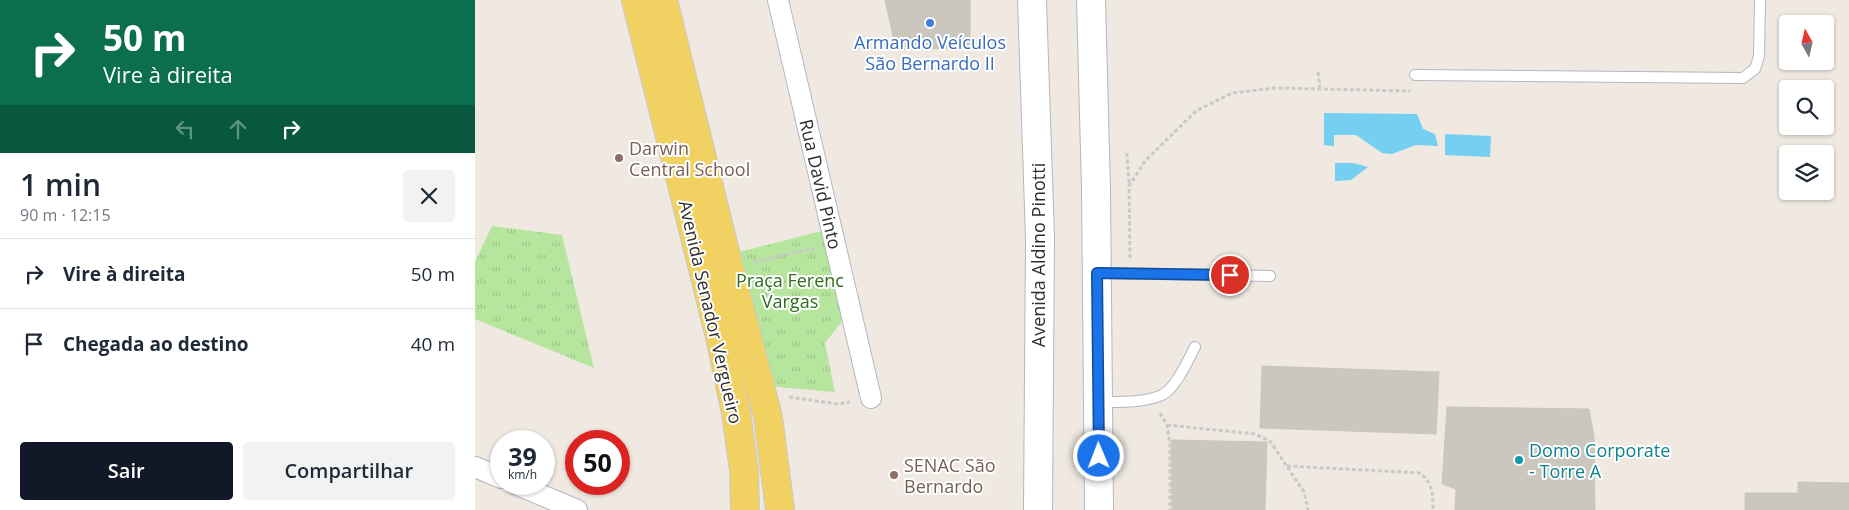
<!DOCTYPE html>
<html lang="pt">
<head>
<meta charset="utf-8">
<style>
	body { margin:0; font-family:"Open Sans",sans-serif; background:#f2f2f3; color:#1f2937; height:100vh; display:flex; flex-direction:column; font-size:19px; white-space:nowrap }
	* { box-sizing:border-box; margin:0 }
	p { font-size:16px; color:#747a83 }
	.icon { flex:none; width:28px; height:28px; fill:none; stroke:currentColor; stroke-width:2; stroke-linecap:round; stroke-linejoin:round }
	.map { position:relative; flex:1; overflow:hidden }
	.panel { display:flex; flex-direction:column; background:#fff; width:475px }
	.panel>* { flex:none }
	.guide { background:#0b6e4f; color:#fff; overflow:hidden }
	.needle { width:32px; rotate:352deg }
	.controls { position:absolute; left:1304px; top:15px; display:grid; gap:10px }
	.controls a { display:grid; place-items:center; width:55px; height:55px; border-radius:5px; background:#fff; box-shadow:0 1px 4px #0004; font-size:25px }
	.speed { position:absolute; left:15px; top:430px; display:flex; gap:10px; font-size:25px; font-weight:700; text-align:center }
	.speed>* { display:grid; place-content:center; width:65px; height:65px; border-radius:50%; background:#fff; box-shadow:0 1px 4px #0004; line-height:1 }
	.speed small { font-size:12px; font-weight:400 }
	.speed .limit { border:8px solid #d22; background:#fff; color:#111 }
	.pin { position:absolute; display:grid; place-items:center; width:42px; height:42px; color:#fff; margin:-21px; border:2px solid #fff; border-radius:50%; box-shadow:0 1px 5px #0007 }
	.me { position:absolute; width:55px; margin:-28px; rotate:359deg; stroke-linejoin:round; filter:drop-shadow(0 0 4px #0008) }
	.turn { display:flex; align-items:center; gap:18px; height:105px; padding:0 20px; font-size:22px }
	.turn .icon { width:65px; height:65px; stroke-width:2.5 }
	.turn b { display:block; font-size:35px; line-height:42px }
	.lanes { display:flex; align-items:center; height:48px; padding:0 20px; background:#0003; justify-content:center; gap:25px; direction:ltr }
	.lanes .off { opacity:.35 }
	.round { display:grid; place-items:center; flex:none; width:52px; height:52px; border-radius:5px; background:#f2f2f3 }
	.overview { display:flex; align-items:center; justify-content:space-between; height:85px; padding:0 20px }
	h1 { font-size:30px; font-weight:600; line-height:38px }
	.button { display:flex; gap:10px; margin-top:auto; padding:10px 20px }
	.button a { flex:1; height:58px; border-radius:5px; background:#111827; color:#fff; font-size:20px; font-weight:600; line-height:58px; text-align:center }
	.button a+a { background:#f2f2f3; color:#1f2937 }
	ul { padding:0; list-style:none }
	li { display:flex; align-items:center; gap:15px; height:70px; padding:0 20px; border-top:1px solid #e0e1e3 }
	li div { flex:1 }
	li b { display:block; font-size:19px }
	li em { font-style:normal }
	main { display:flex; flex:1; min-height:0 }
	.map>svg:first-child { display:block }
	.park { fill:url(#park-tufts) }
	.water { fill:#75cff0 }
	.building { fill:#cbc7bf; stroke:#cbc5ba }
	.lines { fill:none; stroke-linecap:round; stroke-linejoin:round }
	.lane-casing { stroke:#b4b7c1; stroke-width:12 }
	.street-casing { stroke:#b4b7c1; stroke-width:22 }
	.secondary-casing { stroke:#b4b7c1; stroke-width:30 }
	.primary-casing { stroke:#c9c9c9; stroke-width:30 }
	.path { stroke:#c9c9c9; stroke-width:3; stroke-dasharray:4 2.5; stroke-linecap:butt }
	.lane { stroke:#fff; stroke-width:10 }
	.street { stroke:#fff; stroke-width:20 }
	.secondary { stroke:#fff; stroke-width:28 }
	.primary { stroke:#f2d163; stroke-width:28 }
	.route-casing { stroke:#114b97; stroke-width:12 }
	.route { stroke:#1a73e8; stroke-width:9 }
	.shop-dot { fill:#3f7fe0; stroke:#fff; stroke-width:2 }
	.education-dot { fill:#8d6e63; stroke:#fff; stroke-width:2 }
	.culture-dot { fill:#0f9aa8; stroke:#fff; stroke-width:2 }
	.labels { text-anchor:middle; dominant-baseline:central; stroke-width:4; stroke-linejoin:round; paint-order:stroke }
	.shop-label { font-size:18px; fill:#366cbe; stroke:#fff }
	.education-label { font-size:18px; fill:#785e54; stroke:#fff; text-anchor:start }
	.street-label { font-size:18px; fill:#2e2e2e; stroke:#fff }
	.park-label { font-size:18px; fill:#2c6e1b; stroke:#fff }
	.culture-label { font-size:18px; fill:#0d838f; stroke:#fff; text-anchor:start }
</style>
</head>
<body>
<main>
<section class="panel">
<div class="guide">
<div class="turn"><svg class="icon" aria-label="right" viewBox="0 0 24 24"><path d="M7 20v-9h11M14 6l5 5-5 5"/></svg><div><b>50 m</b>Vire à direita</div></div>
<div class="lanes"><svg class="icon off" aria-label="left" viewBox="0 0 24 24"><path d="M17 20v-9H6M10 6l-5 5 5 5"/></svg><svg class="icon off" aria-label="ahead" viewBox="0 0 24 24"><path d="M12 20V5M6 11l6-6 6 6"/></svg><svg class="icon" aria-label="right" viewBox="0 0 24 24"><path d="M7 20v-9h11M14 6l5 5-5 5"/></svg></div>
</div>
<div class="overview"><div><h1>1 min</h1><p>90 m · 12:15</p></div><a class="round"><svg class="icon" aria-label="close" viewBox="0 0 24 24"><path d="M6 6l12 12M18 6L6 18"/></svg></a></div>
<ul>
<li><svg class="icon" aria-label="right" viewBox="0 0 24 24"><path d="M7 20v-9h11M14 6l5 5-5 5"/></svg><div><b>Vire à direita</b></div><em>50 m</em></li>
<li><svg class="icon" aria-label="arrive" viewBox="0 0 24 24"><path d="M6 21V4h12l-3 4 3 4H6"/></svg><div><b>Chegada ao destino</b></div><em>40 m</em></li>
</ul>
<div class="button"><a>Sair</a><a>Compartilhar</a></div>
</section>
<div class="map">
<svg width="1374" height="510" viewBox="0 0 1374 510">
	<defs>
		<pattern id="park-tufts" width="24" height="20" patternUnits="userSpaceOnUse" patternTransform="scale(1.25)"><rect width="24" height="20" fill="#b6e59e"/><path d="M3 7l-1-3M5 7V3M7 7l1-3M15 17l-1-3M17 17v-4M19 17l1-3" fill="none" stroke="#9dc588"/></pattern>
	</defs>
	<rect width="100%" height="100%" fill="#efe9e1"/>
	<!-- park -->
	<path class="park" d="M 17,226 L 87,235 L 119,368 L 0,319 L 0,262 Z
		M 347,231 L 368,320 L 350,343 L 360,392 L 293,386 L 260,253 Z"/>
	<!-- water -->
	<path class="water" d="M 849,113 L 942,114 L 948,129 L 960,134 L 963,146 L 941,145 L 917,154 L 907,153 L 881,135 L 859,135 L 859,146 L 849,145 Z
		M 970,134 L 1016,136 L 1015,157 L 970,155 Z
		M 860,163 L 878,163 L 893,167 L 876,180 L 860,181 Z"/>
	<!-- building -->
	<path class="building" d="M 410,0 L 495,0 L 495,47 L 421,50 Z
		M 787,366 L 964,372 L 961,434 L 785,428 Z
		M 972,407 L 1114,409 L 1119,436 L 1120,510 L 980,510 L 981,489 L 967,484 Z
		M 696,440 L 792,442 L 790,510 L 697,510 Z
		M 1323,482 L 1374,483 L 1374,510 L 1270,510 L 1270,493 L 1323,493 Z"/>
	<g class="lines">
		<!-- lane casing -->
		<g class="lane-casing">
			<path id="lane" d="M 940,75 L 1268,78 L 1280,69 L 1284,56 L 1285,0
				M 623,273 L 795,276
				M 624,402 C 644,402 668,403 687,395 C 701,388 713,360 720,347"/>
		</g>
		<!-- street casing -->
		<g class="street-casing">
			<path id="street" d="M 303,0 L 396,398
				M 0,467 L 26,478
				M 40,484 L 102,510"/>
		</g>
		<!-- secondary casing -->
		<g class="secondary-casing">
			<path id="secondary" d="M 557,0 L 565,238 L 563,510
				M 616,0 L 621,189 L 624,510"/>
		</g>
		<!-- primary casing -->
		<g class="primary-casing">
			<path id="primary" d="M 161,0 L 245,337 L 261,413 L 269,470 L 270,510
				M 188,0 L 254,268 L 293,417 L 305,510"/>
		</g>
		<!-- path -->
		<path class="path" d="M 843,72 L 845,89
			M 652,153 L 654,185
			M 655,258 L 654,186 L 670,161 L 721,111 L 757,93 L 800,88 L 935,91
			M 279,262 L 341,248
			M 314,397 L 363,404 L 375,402
			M 685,413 L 692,425 L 695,445 L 695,510
			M 692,425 L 780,434 L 795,441 L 829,492 L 833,510
			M 812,466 L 945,473 C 958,483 958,495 958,510"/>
		<!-- lane -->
		<use href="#lane" class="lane"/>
		<!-- street -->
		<use href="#street" class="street"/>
		<!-- secondary -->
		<use href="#secondary" class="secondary"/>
		<!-- primary -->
		<use href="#primary" class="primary"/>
	</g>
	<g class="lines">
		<!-- route casing -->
		<g class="route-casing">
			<path id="route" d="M 624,456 L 622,273 L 755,275"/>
		</g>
		<!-- route -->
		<use href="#route" class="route"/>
	</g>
	<!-- markers -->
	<circle class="shop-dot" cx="455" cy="23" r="5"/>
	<g class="education-dot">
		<circle cx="144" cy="158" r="5"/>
		<circle cx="419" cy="475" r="5"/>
	</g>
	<circle class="culture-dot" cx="1044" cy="460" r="5"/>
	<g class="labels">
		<!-- shop labels -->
		<g class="shop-label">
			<text x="455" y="42">Armando Veículos<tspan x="455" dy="21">São Bernardo II</tspan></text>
		</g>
		<!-- education labels -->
		<g class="education-label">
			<text x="154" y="148">Darwin<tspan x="154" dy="21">Central School</tspan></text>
			<text x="429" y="465">SENAC São<tspan x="429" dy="21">Bernardo</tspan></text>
		</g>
		<!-- street labels -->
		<g class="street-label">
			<text transform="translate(346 184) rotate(77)">Rua David Pinto</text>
			<text transform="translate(563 255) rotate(-90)">Avenida Aldino Pinotti</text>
			<text transform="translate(236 312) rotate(77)">Avenida Senador Vergueiro</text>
		</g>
		<!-- park labels -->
		<g class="park-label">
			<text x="315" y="280">Praça Ferenc<tspan x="315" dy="21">Vargas</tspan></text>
		</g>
		<!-- culture labels -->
		<g class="culture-label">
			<text x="1054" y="450">Domo Corporate<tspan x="1054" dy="21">- Torre A</tspan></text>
		</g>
	</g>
</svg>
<div class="controls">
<a><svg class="needle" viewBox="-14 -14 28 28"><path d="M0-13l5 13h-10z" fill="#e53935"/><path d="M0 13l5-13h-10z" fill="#747a83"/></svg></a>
<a><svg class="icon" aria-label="search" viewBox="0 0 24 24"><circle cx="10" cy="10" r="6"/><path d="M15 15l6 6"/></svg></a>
<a><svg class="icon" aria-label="layers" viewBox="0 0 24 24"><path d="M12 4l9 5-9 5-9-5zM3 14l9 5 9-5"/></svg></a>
</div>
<div class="speed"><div>39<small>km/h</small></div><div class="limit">50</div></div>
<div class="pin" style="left:755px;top:275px;background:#d93025"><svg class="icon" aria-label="arrive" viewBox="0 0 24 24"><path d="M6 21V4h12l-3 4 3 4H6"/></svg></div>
<svg class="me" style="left:624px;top:456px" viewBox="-20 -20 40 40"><circle r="17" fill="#1a73e8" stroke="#fff" stroke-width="3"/><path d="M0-11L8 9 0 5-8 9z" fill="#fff"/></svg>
</div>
</main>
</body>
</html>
